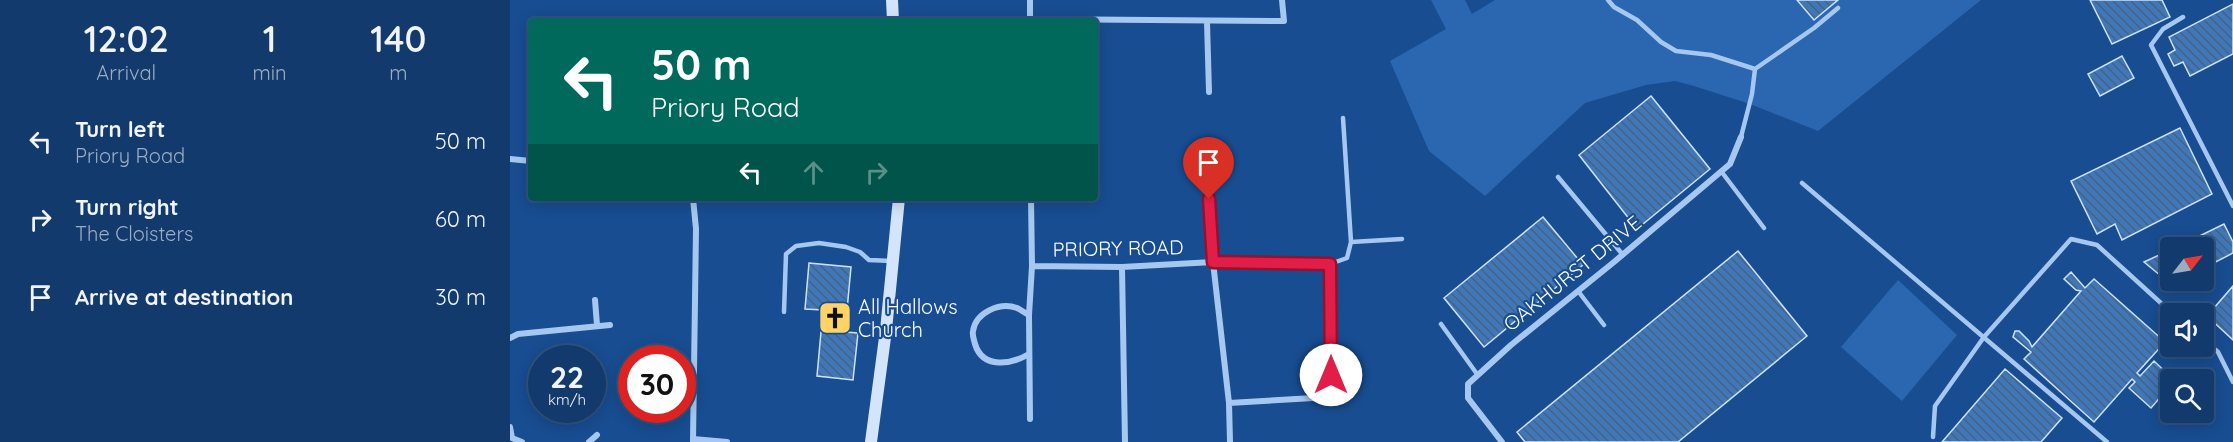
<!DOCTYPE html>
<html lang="en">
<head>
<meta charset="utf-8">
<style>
	body { margin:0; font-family:Quicksand,sans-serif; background:#1f4575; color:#f1f3f6; height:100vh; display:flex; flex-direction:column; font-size:22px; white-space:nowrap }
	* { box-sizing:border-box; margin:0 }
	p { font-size:20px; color:#9cadc2 }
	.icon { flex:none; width:33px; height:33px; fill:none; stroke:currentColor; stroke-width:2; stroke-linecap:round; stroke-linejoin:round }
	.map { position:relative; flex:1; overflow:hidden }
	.drawer { display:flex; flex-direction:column; background:#123a6d; width:510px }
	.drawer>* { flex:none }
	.guide { position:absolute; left:18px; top:18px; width:570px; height:183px; border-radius:6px; box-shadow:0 3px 15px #0003,0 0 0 2px #315480; background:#00695c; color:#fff; overflow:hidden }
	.needle { width:39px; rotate:59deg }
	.tools { position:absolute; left:1650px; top:237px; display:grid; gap:12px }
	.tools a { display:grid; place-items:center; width:54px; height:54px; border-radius:6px; background:#123a6d; box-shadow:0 3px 15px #0003,0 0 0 2px #315480; font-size:30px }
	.speed { position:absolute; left:18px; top:345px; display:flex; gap:12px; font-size:30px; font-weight:700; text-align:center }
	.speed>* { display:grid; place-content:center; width:78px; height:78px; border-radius:50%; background:#123a6d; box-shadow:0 3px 15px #0003,0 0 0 2px #315480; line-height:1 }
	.speed small { font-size:15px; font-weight:400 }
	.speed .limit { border:9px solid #d22; background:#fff; color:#111 }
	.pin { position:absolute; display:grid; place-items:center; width:51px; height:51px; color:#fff; margin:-62px -26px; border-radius:50% 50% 50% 0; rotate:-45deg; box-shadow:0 0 6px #0007 }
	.pin .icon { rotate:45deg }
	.me { position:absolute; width:66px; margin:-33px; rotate:0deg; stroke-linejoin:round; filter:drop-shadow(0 0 4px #0008) }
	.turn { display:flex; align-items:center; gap:21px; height:126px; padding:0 24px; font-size:27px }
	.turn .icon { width:78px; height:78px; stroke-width:2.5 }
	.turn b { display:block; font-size:42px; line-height:51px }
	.lanes { display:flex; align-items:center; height:57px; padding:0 24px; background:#0003; justify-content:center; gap:30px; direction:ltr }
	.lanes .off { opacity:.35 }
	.eta { display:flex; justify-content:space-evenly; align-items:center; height:102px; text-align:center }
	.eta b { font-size:36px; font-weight:600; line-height:42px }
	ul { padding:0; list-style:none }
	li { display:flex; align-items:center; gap:18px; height:78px; padding:0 24px }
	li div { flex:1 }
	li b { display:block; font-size:22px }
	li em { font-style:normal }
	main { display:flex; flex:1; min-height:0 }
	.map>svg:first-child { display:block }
	.park { fill:#2a67b0 }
	.building { fill:url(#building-back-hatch); stroke:#cde2fb; stroke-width:1.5 }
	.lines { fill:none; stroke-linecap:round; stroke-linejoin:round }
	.lane { stroke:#a6c8f0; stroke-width:4.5 }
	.street { stroke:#a6c8f0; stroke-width:6 }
	.secondary { stroke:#d4e5fb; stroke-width:12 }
	.route-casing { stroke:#92132f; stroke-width:15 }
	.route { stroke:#e11d48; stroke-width:10 }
	.labels { text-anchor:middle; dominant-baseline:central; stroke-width:4.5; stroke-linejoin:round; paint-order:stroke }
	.street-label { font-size:20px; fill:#fff; stroke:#184d91 }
	.poi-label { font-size:20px; fill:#fff; stroke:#184d91; text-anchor:start }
</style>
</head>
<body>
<main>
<section class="drawer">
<div class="eta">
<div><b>12:02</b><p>Arrival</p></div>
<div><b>1</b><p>min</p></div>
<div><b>140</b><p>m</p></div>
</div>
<ul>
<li><svg class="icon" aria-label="left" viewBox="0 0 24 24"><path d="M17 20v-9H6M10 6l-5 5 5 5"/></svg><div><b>Turn left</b><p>Priory Road</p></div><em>50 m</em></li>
<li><svg class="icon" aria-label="right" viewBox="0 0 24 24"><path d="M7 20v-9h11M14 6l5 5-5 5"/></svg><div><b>Turn right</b><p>The Cloisters</p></div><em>60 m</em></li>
<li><svg class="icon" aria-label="arrive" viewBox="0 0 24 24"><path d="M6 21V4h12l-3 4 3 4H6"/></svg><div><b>Arrive at destination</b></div><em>30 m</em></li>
</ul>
</section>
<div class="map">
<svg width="1723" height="442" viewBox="0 0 1723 442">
	<defs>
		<pattern id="building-back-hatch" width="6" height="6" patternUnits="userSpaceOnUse" patternTransform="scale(1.5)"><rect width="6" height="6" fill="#4077b9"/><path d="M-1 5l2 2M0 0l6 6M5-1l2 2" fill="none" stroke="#466282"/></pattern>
	</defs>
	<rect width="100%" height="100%" fill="#184d91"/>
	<!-- park -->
	<path class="park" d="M 921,0 L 955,0 L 962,14 L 985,0 L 1471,0 L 1308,131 L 1240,104 L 1184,86 L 1165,81 L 1136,85 L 1075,103 L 975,196 L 919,151 L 880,61 L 936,29 Z
		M 1388,280 L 1447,335 L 1392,401 L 1331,347 Z"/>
	<!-- building -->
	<path class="building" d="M 1287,0 L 1328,0 L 1304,20 Z
		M 1580,0 L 1652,0 L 1660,17 L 1602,44 Z
		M 1723,4 L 1723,54 L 1680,76 L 1673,62 L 1664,66 L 1658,54 L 1665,50 L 1659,37 Z
		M 1612,56 L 1624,78 L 1590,96 L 1578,74 Z
		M 1141,96 L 1200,169 L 1127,229 L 1069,155 Z
		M 1670,128 L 1702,194 L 1612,240 L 1605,224 L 1587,234 L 1561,181 Z
		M 1033,217 L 1073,265 L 974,347 L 934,298 Z
		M 1714,224 L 1723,242 L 1723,253 L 1694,268 L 1694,248 L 1665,248 Z
		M 1660,250 L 1660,280 L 1670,280 L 1662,285 L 1634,262 Z
		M 1228,251 L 1297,336 L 1168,442 L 1015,442 L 1007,432 Z
		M 299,263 L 341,267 L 335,332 L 348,333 L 343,380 L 307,376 L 313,310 L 295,309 Z
		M 1561,272 L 1575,288 L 1584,279 L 1655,342 L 1627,373 L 1630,376 L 1644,361 L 1664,380 L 1660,380 L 1660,386 L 1641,408 L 1619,388 L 1625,382 L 1622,379 L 1584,422 L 1514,359 L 1521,352 L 1503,337 L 1505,331 L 1509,331 L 1519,341 L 1522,347 L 1571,291 L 1566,290 L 1554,279 Z
		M 1723,286 L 1723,340 L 1697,316 Z
		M 1495,369 L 1552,418 L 1531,442 L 1432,442 Z"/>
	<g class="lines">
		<!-- lane -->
		<path class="lane" d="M 1098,0 L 1104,7 L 1127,20 L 1151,42 L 1166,51 L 1201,55 L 1245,69 L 1304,28 L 1328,8
			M 1673,17 L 1653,29 L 1641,45 L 1723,206
			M 833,118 L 841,242
			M 1231,137 L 1242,94 L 1245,69
			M 1211,171 L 1254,228
			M 1048,177 L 1113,255
			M 1292,183 L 1597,442
			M 820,264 L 837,258 L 841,242 L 892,239
			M 1068,291 L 1094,325
			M 274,312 L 276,254 L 286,246 L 309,243 L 336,247 L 350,252 L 359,260 L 382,261
			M 931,324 L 967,374
			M 1694,340 L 1708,352 L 1723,382
			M 1423,437 L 1425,406 L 1474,337 L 1561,239 L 1587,245 L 1663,314"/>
		<!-- street -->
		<path class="street" d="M 520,0 L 520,20
			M 520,19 L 774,21 L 772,0
			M 697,22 L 699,92
			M 0,159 L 21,161
			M 183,198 L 186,229 L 183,442
			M 699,199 L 703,262 L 719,403 L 720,442
			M 522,266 L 612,267 L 703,262 L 820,264 L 821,397 L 719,403
			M 612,267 L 615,442
			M 85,300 L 87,325
			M 519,315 C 515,313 511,310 507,308 C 490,302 466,312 463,331 C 462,335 464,340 465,344 C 473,370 502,364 519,354
			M 0,338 L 8,334 L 100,325
			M 520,419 L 519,315 L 522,266 L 521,198
			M 0,427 L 2,438 L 12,442
			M 183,439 L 217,442
			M 79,442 L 87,435
			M 992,442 L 958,398 L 958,384 L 1001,345 L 1104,262 L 1220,164 L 1231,137"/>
		<!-- secondary -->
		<path class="secondary" d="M 382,0 L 383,21
			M 361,442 L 376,330 L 389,198"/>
	</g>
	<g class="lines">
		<!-- route casing -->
		<g class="route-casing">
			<path id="route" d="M 699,199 L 703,262 L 820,264 L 821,375"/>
		</g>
		<!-- route -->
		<use href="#route" class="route"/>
	</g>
	<!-- icons -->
	<defs>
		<g id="church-square" transform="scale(1.725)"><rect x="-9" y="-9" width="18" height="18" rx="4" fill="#ffd365" stroke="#184d91"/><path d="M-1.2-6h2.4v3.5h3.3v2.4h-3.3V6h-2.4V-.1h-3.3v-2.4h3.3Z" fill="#111"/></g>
	</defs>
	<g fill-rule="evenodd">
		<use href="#church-square" x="325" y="318"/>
	</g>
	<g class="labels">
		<!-- street labels -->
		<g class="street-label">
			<text transform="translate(608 248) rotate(-1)">PRIORY ROAD</text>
			<text transform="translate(1062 273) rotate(-39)">OAKHURST DRIVE</text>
		</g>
		<!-- poi labels -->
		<g class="poi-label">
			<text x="348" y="306">All Hallows<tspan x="348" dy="23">Church</tspan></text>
		</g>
	</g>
</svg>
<div class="tools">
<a><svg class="needle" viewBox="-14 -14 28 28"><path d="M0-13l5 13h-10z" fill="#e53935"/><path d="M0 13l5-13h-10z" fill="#9cadc2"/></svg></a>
<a><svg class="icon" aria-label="sound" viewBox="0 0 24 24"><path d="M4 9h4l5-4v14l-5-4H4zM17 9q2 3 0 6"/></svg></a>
<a><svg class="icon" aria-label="search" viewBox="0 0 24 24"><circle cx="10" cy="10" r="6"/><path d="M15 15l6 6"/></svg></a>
</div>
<div class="speed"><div>22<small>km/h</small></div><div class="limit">30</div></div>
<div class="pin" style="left:699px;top:199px;background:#d93025"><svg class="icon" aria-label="arrive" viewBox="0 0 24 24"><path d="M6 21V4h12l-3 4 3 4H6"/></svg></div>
<svg class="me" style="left:821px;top:375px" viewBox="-20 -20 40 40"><circle r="19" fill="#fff"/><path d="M0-13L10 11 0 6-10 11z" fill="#e11d48"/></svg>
<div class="guide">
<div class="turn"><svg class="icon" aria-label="left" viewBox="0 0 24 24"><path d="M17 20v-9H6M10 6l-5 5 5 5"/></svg><div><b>50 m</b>Priory Road</div></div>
<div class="lanes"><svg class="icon" aria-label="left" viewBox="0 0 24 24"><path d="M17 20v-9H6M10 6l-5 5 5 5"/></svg><svg class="icon off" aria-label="ahead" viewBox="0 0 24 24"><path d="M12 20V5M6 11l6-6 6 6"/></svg><svg class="icon off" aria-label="right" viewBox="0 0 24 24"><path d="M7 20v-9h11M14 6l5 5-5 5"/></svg></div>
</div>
</div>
</main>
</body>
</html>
